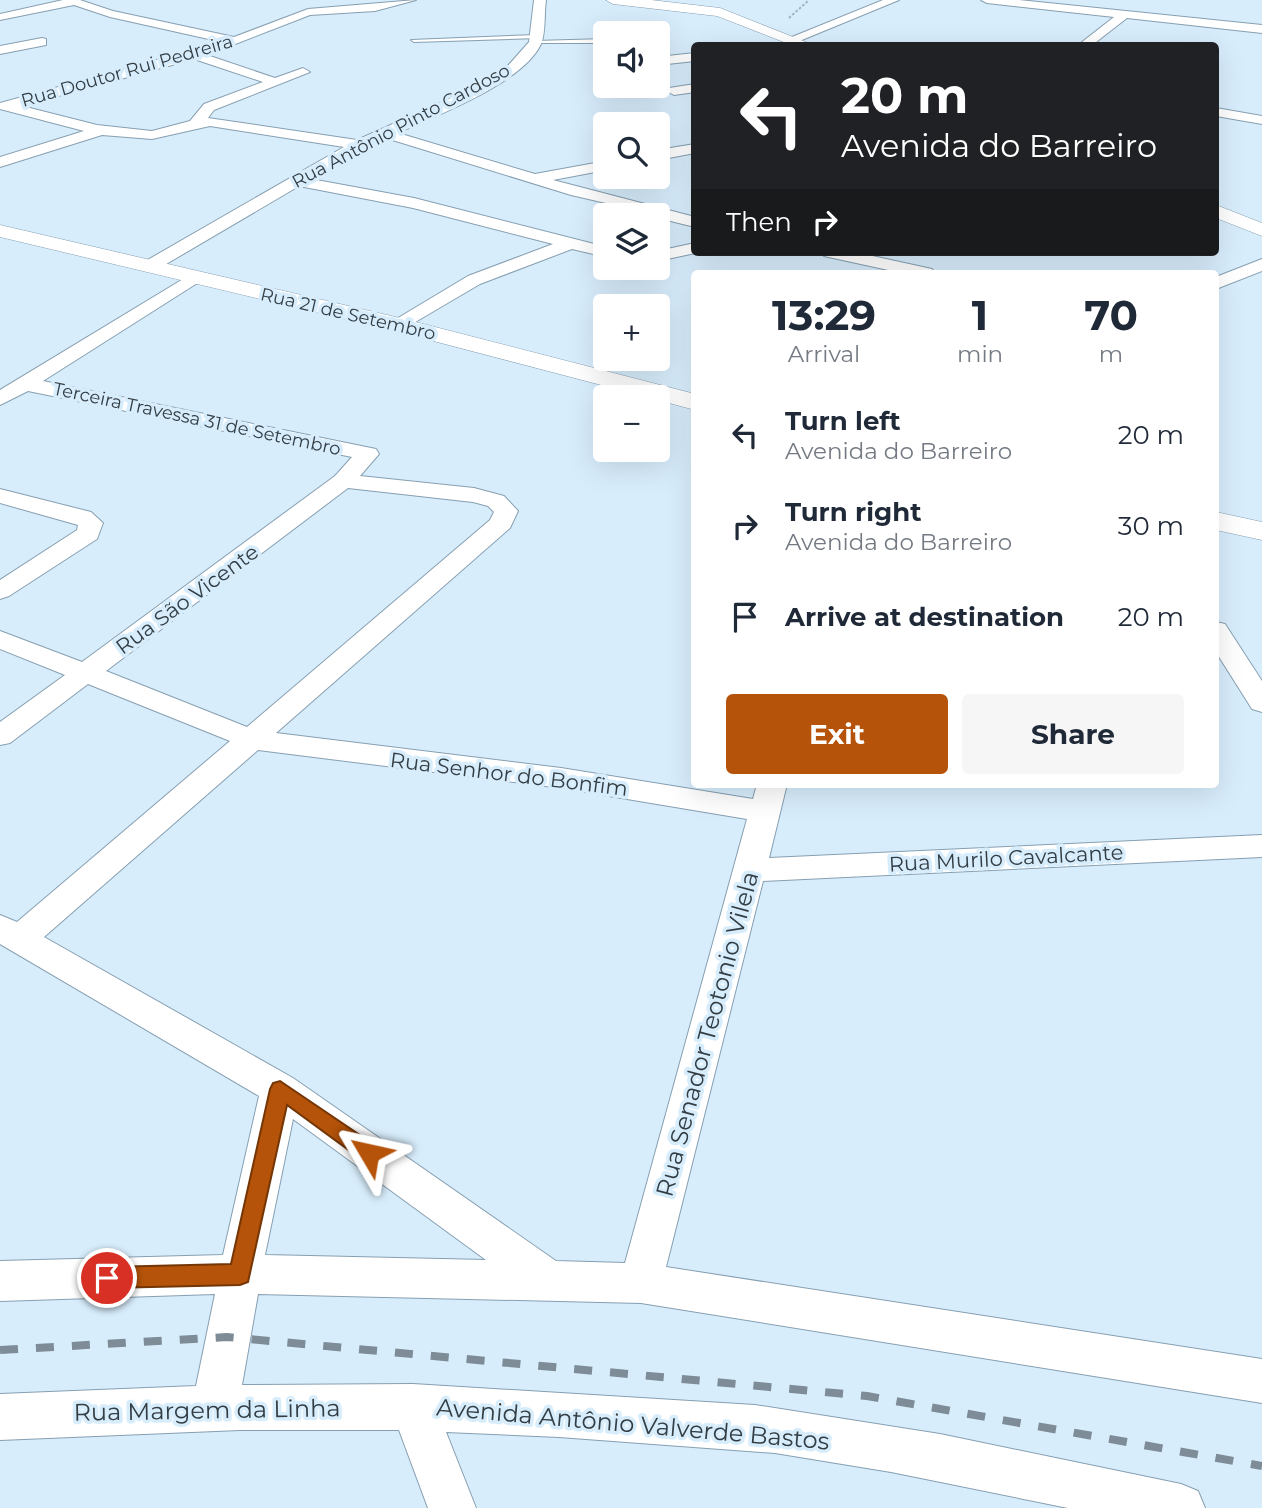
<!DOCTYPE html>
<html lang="en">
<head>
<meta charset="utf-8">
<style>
	body { margin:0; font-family:Montserrat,sans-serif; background:#f6f6f7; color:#1f2937; height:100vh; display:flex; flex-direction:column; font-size:26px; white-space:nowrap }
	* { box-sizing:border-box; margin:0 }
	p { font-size:23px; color:#747a83 }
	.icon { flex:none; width:38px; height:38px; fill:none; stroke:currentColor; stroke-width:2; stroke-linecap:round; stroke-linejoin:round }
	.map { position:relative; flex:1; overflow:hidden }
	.drawer { position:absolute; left:691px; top:270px; width:528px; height:518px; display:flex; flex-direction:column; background:#fff; border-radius:7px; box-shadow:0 7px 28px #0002 }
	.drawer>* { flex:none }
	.top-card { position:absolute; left:691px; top:42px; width:528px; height:214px; border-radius:7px; box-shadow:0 7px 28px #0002; background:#202124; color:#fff; overflow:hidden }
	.tools { position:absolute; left:593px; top:21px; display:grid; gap:14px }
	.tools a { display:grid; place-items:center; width:77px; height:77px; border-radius:7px; background:#fff; box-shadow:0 7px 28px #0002; font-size:35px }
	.pin { position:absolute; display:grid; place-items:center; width:60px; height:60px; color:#fff; margin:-30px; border:4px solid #fff; border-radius:50%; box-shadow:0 2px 7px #0007 }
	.me { position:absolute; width:77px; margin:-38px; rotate:306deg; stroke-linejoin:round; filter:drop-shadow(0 0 5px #0008) }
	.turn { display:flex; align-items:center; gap:24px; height:147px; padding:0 35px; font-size:32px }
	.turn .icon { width:91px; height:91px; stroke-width:2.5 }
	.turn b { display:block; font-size:49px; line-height:60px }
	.then { display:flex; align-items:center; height:66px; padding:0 35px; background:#0003; gap:14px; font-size:26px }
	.eta { display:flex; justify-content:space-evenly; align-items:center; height:119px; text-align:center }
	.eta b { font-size:42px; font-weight:700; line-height:49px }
	.cta { display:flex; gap:14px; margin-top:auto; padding:14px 35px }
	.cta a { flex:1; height:80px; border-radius:7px; background:#b45309; color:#fff; font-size:28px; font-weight:700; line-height:80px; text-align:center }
	.cta a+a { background:#f6f6f7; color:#1f2937 }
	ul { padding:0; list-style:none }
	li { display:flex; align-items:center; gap:21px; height:91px; padding:0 35px }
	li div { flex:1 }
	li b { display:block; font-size:26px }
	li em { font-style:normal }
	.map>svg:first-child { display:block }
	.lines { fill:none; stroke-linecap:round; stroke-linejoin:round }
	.service-casing { stroke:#869fb1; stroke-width:2 }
	.minor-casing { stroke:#869fb1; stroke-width:2 }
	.tertiary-casing { stroke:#869fb1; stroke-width:1 }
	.path { stroke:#a0b2be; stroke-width:2; stroke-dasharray:2.5 2; stroke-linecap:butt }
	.service { fill:#fff; fill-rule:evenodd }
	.minor { fill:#fff; fill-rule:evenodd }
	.tertiary { fill:#fff; fill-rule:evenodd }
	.rail { stroke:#7d8c97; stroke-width:8; stroke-dasharray:18 18; stroke-linecap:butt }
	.route { fill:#b45309; stroke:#753606; stroke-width:2 }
	.labels { text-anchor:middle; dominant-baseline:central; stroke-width:7; stroke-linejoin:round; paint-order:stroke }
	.far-street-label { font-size:18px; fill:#323d44; stroke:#d8edfc }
	.street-label { font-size:21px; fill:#323d44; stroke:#d8edfc }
	.near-street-label { font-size:24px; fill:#323d44; stroke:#d8edfc }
</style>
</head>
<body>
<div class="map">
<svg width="1262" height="1508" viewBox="0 0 1262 1508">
	<rect width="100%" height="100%" fill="#d8edfc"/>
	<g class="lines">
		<!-- service casing -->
		<g class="service-casing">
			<path id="service" d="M 536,35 L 538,38 L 414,42 L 411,40 Z
				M 658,35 L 664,36 L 665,37 L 658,39 Z
				M 606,39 L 606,43 L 532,43 L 535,41 Z"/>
		</g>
		<!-- minor casing -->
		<g class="minor-casing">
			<path id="minor" d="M 63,0 L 80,0 L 113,11 L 234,37 L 308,9 L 416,0 L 375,11 L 310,15 L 207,55 L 275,78 L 303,68 L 310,72 L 214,110 L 208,118 L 357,140 L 451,98 L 505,69 L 529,42 L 534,0 L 546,0 C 544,13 546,32 541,44 C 523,83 437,115 398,133 L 535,174 L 606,161 L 606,170 L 553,180 L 695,217 L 695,227 L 658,218 L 658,215 L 571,195 L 386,138 L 311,179 L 414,198 L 606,247 L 606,257 L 572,249 L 480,284 L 400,331 L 393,329 L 390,325 L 393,321 L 468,276 L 553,244 L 413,208 L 299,186 L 156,270 L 144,270 L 141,266 L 144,262 L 344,147 L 210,126 L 152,139 L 102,135 L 0,167 L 0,157 L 84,131 L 0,109 L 0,103 L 222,42 L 110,17 L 74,5 L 0,20 L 0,14 ZM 194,59 L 263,82 L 204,104 L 190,121 L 152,131 L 97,125 L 22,106 Z
				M 883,0 L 899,0 L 797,42 L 787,39 Z
				M 981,0 L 1019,0 L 1262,25 L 1262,33 L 1127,18 L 1091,46 L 1077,46 L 1114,17 L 987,3 Z
				M 42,38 L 46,39 L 46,45 L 0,54 L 0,46 Z
				M 695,53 L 695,61 L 658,65 L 658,57 Z
				M 695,84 L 695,92 L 674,95 L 667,91 L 669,88 Z
				M 1216,108 L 1262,116 L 1262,124 L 1216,116 Z
				M 695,144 L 695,153 L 658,160 L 658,150 Z
				M 695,243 L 695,252 L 700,252 L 658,261 L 658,251 Z
				M 821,252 L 854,252 L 932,269 L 935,273 L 902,273 L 824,256 Z
				M 1262,259 L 1262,271 L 1216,289 L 1216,277 Z
				M 193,273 L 199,274 L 202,278 L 199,282 L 43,381 L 376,449 L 379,454 L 360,476 L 474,488 L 504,496 L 518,511 L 510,528 L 276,733 L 561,768 L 753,799 L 757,784 L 787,784 L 769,858 L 1262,835 L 1262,857 L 763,881 L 666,1267 L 1262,1359 L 1262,1403 L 641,1303 L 258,1294 L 242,1385 L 413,1384 L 755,1405 L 940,1434 L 1181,1484 L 1198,1491 L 1205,1508 L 1068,1508 L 891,1472 L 775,1453 L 559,1437 L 446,1432 L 476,1508 L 428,1508 L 399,1430 L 240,1430 L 0,1440 L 0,1394 L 196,1386 L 215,1294 L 0,1301 L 0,1261 L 223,1255 L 259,1096 L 0,944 L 0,915 L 17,922 L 230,741 L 88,684 L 10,743 L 0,745 L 0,722 L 65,675 L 0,649 L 0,631 L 82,662 L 335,476 L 352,457 L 28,391 L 0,405 L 0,390 ZM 348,488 L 473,502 L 488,506 L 494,512 L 490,520 L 247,727 L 106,671 ZM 258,750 L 561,788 L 747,819 L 625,1263 L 556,1261 L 293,1078 L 44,937 ZM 293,1119 L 486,1260 L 265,1255 Z
				M 0,489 L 91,512 L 103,523 L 97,539 L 9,596 L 0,599 L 0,580 L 77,530 L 78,525 L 0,503 Z
				M 1216,622 L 1225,624 L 1262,681 L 1262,712 L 1252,709 L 1216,652 Z"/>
		</g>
		<!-- tertiary casing -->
		<g class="tertiary-casing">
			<path id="tertiary" d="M 606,0 L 651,0 L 720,8 L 816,46 L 794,46 L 717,16 L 613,4 Z
				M 1216,205 L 1262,223 L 1262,236 L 1216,218 Z
				M 0,225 L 400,318 L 695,394 L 695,410 L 658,400 L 658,397 L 647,397 L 395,331 L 0,237 Z
				M 1216,512 L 1262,522 L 1262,540 L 1216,530 Z"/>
		</g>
		<!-- path -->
		<path class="path" d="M 789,18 L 809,0"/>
		<!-- service -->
		<use href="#service" class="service"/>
		<!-- minor -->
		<use href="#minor" class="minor"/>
		<!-- tertiary -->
		<use href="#tertiary" class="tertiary"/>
		<!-- rail -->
		<path class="rail" d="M 0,1350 L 227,1337 L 867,1396 L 1262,1466"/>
	</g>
	<!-- route -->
	<path class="route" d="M 280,1081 L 376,1146 L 379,1153 L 376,1159 L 369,1162 L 361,1159 L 287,1105 L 248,1282 L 240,1285 L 107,1288 L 99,1285 L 95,1278 L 99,1270 L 107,1267 L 231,1264 L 270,1089 L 273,1083 Z"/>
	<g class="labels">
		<!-- far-street labels -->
		<g class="far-street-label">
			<text transform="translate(127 71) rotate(-16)">Rua Doutor Rui Pedreira</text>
			<text transform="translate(401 126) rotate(-28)">Rua Antônio Pinto Cardoso</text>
			<text transform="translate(348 314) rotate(13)">Rua 21 de Setembro</text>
			<text transform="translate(197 419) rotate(12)">Terceira Travessa 31 de Setembro</text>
		</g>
		<!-- street labels -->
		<g class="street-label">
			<text transform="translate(187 599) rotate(-36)">Rua São Vicente</text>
			<text transform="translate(509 774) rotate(7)">Rua Senhor do Bonfim</text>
			<text transform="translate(1006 858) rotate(-3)">Rua Murilo Cavalcante</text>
		</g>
		<!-- near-street labels -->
		<g class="near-street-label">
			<text transform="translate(707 1034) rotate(-75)">Rua Senador Teotonio Vilela</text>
			<text transform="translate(207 1410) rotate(-1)">Rua Margem da Linha</text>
			<text transform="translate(633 1424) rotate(5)">Avenida Antônio Valverde Bastos</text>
		</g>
	</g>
</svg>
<div class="tools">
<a><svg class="icon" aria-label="sound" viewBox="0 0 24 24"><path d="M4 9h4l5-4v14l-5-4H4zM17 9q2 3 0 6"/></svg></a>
<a><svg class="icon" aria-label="search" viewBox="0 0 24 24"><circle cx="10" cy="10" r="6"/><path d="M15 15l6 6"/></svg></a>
<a><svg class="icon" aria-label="layers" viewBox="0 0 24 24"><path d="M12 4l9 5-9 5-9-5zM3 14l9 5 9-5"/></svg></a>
<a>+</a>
<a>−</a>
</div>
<div class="pin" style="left:107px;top:1278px;background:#d93025"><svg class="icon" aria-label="arrive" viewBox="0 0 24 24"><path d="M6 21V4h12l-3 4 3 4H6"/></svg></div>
<svg class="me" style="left:369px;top:1153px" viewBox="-20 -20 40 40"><path d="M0-17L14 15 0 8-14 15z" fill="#b45309" stroke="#fff" stroke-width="4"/></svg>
<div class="top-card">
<div class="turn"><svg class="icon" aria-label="left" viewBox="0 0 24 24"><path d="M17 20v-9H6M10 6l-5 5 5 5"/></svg><div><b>20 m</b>Avenida do Barreiro</div></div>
<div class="then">Then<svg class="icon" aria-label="right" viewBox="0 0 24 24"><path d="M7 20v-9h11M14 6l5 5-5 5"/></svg></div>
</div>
<section class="drawer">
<div class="eta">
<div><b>13:29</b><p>Arrival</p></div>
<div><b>1</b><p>min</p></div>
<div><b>70</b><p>m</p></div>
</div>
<ul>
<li><svg class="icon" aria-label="left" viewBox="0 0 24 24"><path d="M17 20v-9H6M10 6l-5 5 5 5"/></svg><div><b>Turn left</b><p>Avenida do Barreiro</p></div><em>20 m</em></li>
<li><svg class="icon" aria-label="right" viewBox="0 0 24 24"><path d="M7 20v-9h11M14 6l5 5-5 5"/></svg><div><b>Turn right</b><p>Avenida do Barreiro</p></div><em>30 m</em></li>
<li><svg class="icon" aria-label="arrive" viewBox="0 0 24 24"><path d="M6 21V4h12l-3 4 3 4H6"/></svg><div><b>Arrive at destination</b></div><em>20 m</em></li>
</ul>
<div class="cta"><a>Exit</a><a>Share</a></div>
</section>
</div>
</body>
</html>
